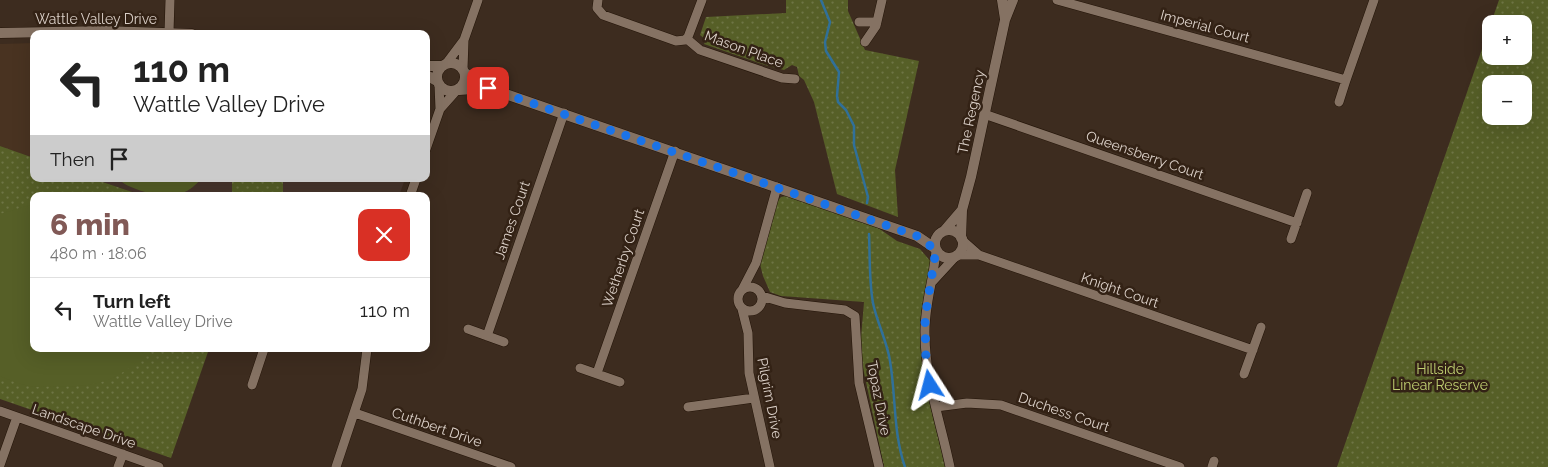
<!DOCTYPE html>
<html lang="en">
<head>
<meta charset="utf-8">
<style>
	body { margin:0; font-family:Raleway,sans-serif; background:#f6f6f6; color:#222; height:100vh; display:flex; flex-direction:column; font-size:19px; white-space:nowrap }
	* { box-sizing:border-box; margin:0 }
	p { font-size:16px; color:#767676 }
	.icon { flex:none; width:28px; height:28px; fill:none; stroke:currentColor; stroke-width:2; stroke-linecap:round; stroke-linejoin:round }
	.map { position:relative; flex:1; overflow:hidden }
	.side { position:absolute; left:30px; top:192px; width:400px; height:160px; display:flex; flex-direction:column; background:#fff; border-radius:10px; box-shadow:0 5px 20px #0002 }
	.side>* { flex:none }
	.banner { position:absolute; left:30px; top:30px; width:400px; height:152px; border-radius:10px; box-shadow:0 5px 20px #0002; background:#fff; color:#222; overflow:hidden }
	.buttons { position:absolute; left:1482px; top:15px; display:grid; gap:10px }
	.buttons a { display:grid; place-items:center; width:50px; height:50px; border-radius:10px; background:#fff; box-shadow:0 5px 20px #0002; font-size:25px }
	.pin { position:absolute; display:grid; place-items:center; width:42px; height:42px; color:#fff; margin:-21px; border-radius:10px; box-shadow:0 2px 8px #0006 }
	.me { position:absolute; width:55px; margin:-28px; rotate:351deg; stroke-linejoin:round; filter:drop-shadow(0 0 4px #0008) }
	.turn { display:flex; align-items:center; gap:18px; height:105px; padding:0 20px; font-size:22px }
	.turn .icon { width:65px; height:65px; stroke-width:2.5 }
	.turn b { display:block; font-size:35px; line-height:42px }
	.then { display:flex; align-items:center; height:48px; padding:0 20px; background:#0003; gap:10px; font-size:19px }
	.round { display:grid; place-items:center; flex:none; width:52px; height:52px; border-radius:10px; background:#f6f6f6 }
	.summary { display:flex; align-items:center; justify-content:space-between; height:85px; padding:0 20px }
	h1 { font-size:30px; font-weight:800; line-height:38px; color:#815956 }
	ul { padding:0; list-style:none }
	li { display:flex; align-items:center; gap:15px; height:65px; padding:0 20px; border-top:1px solid #e0e0e0 }
	li div { flex:1 }
	li b { display:block; font-size:19px }
	li em { font-style:normal }
	.map>svg:first-child { display:block }
	.built { fill:#493321 }
	.education { fill:#48362d }
	.grass { fill:url(#grass-dots); fill-rule:evenodd }
	.pitch { fill:#565f27 }
	.lines { fill:none; stroke-linecap:round; stroke-linejoin:round }
	.stream { stroke:#307099; stroke-width:2.5 }
	.minor-casing { stroke:#231408; stroke-width:10 }
	.tertiary-casing { stroke:#231408; stroke-width:11 }
	.minor { stroke:#857263; stroke-width:9 }
	.tertiary { stroke:#857263; stroke-width:10 }
	.route { stroke:#1a73e8; stroke-width:9; stroke-dasharray:0 16.2 }
	.labels { text-anchor:middle; dominant-baseline:central; stroke-width:5; stroke-linejoin:round; paint-order:stroke }
	.street-label { font-size:14px; fill:#dcd1c9; stroke:#332215 }
	.park-label { font-size:14px; fill:#bfcf71; stroke:#332215 }
</style>
</head>
<body>
<div class="map">
<svg width="1548" height="467" viewBox="0 0 1548 467">
	<defs>
		<pattern id="grass-dots" width="8" height="8" patternUnits="userSpaceOnUse" patternTransform="scale(1.25)"><rect width="8" height="8" fill="#565f27"/><path d="M2 2h.1M6 6h.1" fill="none" stroke="#6e7545" stroke-width="1.8" stroke-linecap="round"/></pattern>
	</defs>
	<rect width="100%" height="100%" fill="#3d2c1f"/>
	<!-- built -->
	<path class="built" d="M 34,43 L 34,158 L 0,146 L 0,44 Z"/>
	<!-- education -->
	<path class="education" d="M 94,179 L 405,179 L 399,196 L 144,196 Z"/>
	<!-- grass -->
	<path class="grass" d="M 786,0 L 848,0 L 848,11 L 865,50 L 919,61 L 895,170 L 898,217 L 837,194 L 814,102 L 804,80 L 799,76 L 797,67 L 792,65 L 784,70 L 765,65 L 704,44 L 706,40 L 700,35 L 706,17 L 786,13 Z
		M 1499,0 L 1548,0 L 1548,467 L 1337,467 ZM 1491,24 L 1524,24 L 1524,56 L 1491,56 ZM 1491,84 L 1524,84 L 1524,116 L 1491,116 Z
		M 0,146 L 34,158 L 34,179 L 94,179 L 144,196 L 34,196 L 34,349 L 209,349 L 171,458 L 0,399 Z
		M 232,179 L 283,179 L 283,196 L 232,196 Z
		M 791,195 L 871,223 L 897,241 L 920,249 L 932,263 C 926,284 921,305 920,327 C 919,374 935,421 945,467 L 884,467 L 862,363 L 861,338 L 864,302 L 781,296 L 770,292 L 763,276 L 760,264 L 776,203 L 781,197 Z"/>
	<!-- pitch -->
	<path class="pitch" d="M 118,179 L 201,179 C 197,184 189,191 182,193 C 165,199 131,191 118,179 Z
		M 34,204 L 34,349 L 149,349 C 120,382 94,388 52,386 C 48,386 45,387 41,387 C 27,387 13,382 0,376 L 0,214 Z"/>
	<g class="lines">
		<!-- stream -->
		<path class="stream" d="M 821,0 L 830,22 L 825,42 L 826,51 L 839,72 L 837,96 L 838,102 L 846,110 L 854,126 L 854,145 L 868,197 L 867,203
			M 869,234 C 870,257 869,281 873,303 C 877,323 887,341 890,361 C 896,396 893,433 905,467"/>
		<!-- minor casing -->
		<g class="minor-casing">
			<path id="minor" d="M 598,0 L 597,8 L 603,15 L 676,41 L 685,40 L 688,37 L 702,0
				M 1057,0 L 1346,80 L 1339,102
				M 859,22 L 877,22
				M 169,32 L 170,0
				M 687,39 L 700,50 L 782,78 L 795,79
				M 865,42 L 876,26 L 882,0
				M 446,64 L 464,40 L 478,0
				M 463,69 L 464,40
				M 1346,80 L 1374,0
				M 440,109 L 456,91
				M 984,114 L 1297,223
				M 426,149 L 440,109 L 439,85
				M 410,196 L 416,179
				M 1291,239 L 1307,193
				M 962,240 L 979,255
				M 936,250 C 934,279 924,306 925,334 C 925,380 941,423 950,467
				M 958,255 L 979,255 L 1253,350
				M 932,282 L 955,257
				M738 299a12 12 0 1 1 24 0a12 12 0 1 1-24 0Z
				M 742,290 L 756,263 L 777,187
				M 762,296 L 785,303 L 845,310 L 855,316 L 859,383 L 879,467
				M 742,309 L 748,333 L 749,373 L 770,467
				M 468,329 L 504,342
				M 487,336 L 564,113
				M 580,368 L 620,382
				M 597,373 L 675,151
				M 1244,374 L 1261,327
				M 252,385 L 264,349
				M 688,407 L 754,398
				M 936,407 L 967,403 L 1001,405 L 1180,467
				M 0,411 L 159,467
				M 355,413 L 511,467
				M 0,465 L 17,417
				M 118,467 L 123,454
				M 336,467 L 362,389 L 367,349
				M 1212,467 L 1214,461"/>
		</g>
		<!-- tertiary casing -->
		<g class="tertiary-casing">
			<path id="tertiary" d="M 1002,0 L 1005,19
				M 0,33 L 105,31 L 192,34
				M437 77a14 14 0 1 1 28 0a14 14 0 1 1-28 0Z
				M 426,66 L 442,66
				M 465,73 L 488,88 L 917,236 L 936,249
				M 426,75 L 437,81
				M 459,90 L 488,88
				M935 244a14 14 0 1 1 28 0a14 14 0 1 1-28 0Z
				M 944,231 L 962,210
				M 961,238 L 962,210 L 971,177 L 1005,20 L 1013,0"/>
		</g>
		<!-- minor -->
		<use href="#minor" class="minor"/>
		<!-- tertiary -->
		<use href="#tertiary" class="tertiary"/>
	</g>
	<g class="lines">
		<!-- route -->
		<path class="route" d="M 488,88 L 917,236 L 936,250 L 925,318 L 926,362 L 930,385"/>
	</g>
	<g class="labels">
		<!-- street labels -->
		<g class="street-label">
			<text x="96" y="19">Wattle Valley Drive</text>
			<text transform="translate(1205 26) rotate(15)">Imperial Court</text>
			<text transform="translate(744 49) rotate(20)">Mason Place</text>
			<text transform="translate(971 112) rotate(-78)">The Regency</text>
			<text transform="translate(1145 155) rotate(19)">Queensberry Court</text>
			<text transform="translate(512 220) rotate(-71)">James Court</text>
			<text transform="translate(623 258) rotate(-71)">Wetherby Court</text>
			<text transform="translate(1120 290) rotate(19)">Knight Court</text>
			<text transform="translate(770 398) rotate(79)">Pilgrim Drive</text>
			<text transform="translate(879 398) rotate(79)">Topaz Drive</text>
			<text transform="translate(1064 412) rotate(19)">Duchess Court</text>
			<text transform="translate(84 426) rotate(19)">Landscape Drive</text>
			<text transform="translate(437 427) rotate(19)">Cuthbert Drive</text>
		</g>
		<!-- park labels -->
		<g class="park-label">
			<text x="1440" y="369">Hillside<tspan x="1440" dy="16">Linear Reserve</tspan></text>
		</g>
	</g>
</svg>
<div class="buttons">
<a>+</a>
<a>−</a>
</div>
<div class="pin" style="left:488px;top:88px;background:#d93025"><svg class="icon" aria-label="arrive" viewBox="0 0 24 24"><path d="M6 21V4h12l-3 4 3 4H6"/></svg></div>
<svg class="me" style="left:930px;top:385px" viewBox="-20 -20 40 40"><path d="M0-17L14 15 0 8-14 15z" fill="#1a73e8" stroke="#fff" stroke-width="4"/></svg>
<div class="banner">
<div class="turn"><svg class="icon" aria-label="left" viewBox="0 0 24 24"><path d="M17 20v-9H6M10 6l-5 5 5 5"/></svg><div><b>110 m</b>Wattle Valley Drive</div></div>
<div class="then">Then<svg class="icon" aria-label="arrive" viewBox="0 0 24 24"><path d="M6 21V4h12l-3 4 3 4H6"/></svg></div>
</div>
<section class="side">
<div class="summary"><div><h1>6 min</h1><p>480 m · 18:06</p></div><a class="round" style="background:#d93025;color:#fff"><svg class="icon" aria-label="close" viewBox="0 0 24 24"><path d="M6 6l12 12M18 6L6 18"/></svg></a></div>
<ul>
<li><svg class="icon" aria-label="left" viewBox="0 0 24 24"><path d="M17 20v-9H6M10 6l-5 5 5 5"/></svg><div><b>Turn left</b><p>Wattle Valley Drive</p></div><em>110 m</em></li>
</ul>
</section>
</div>
</body>
</html>
